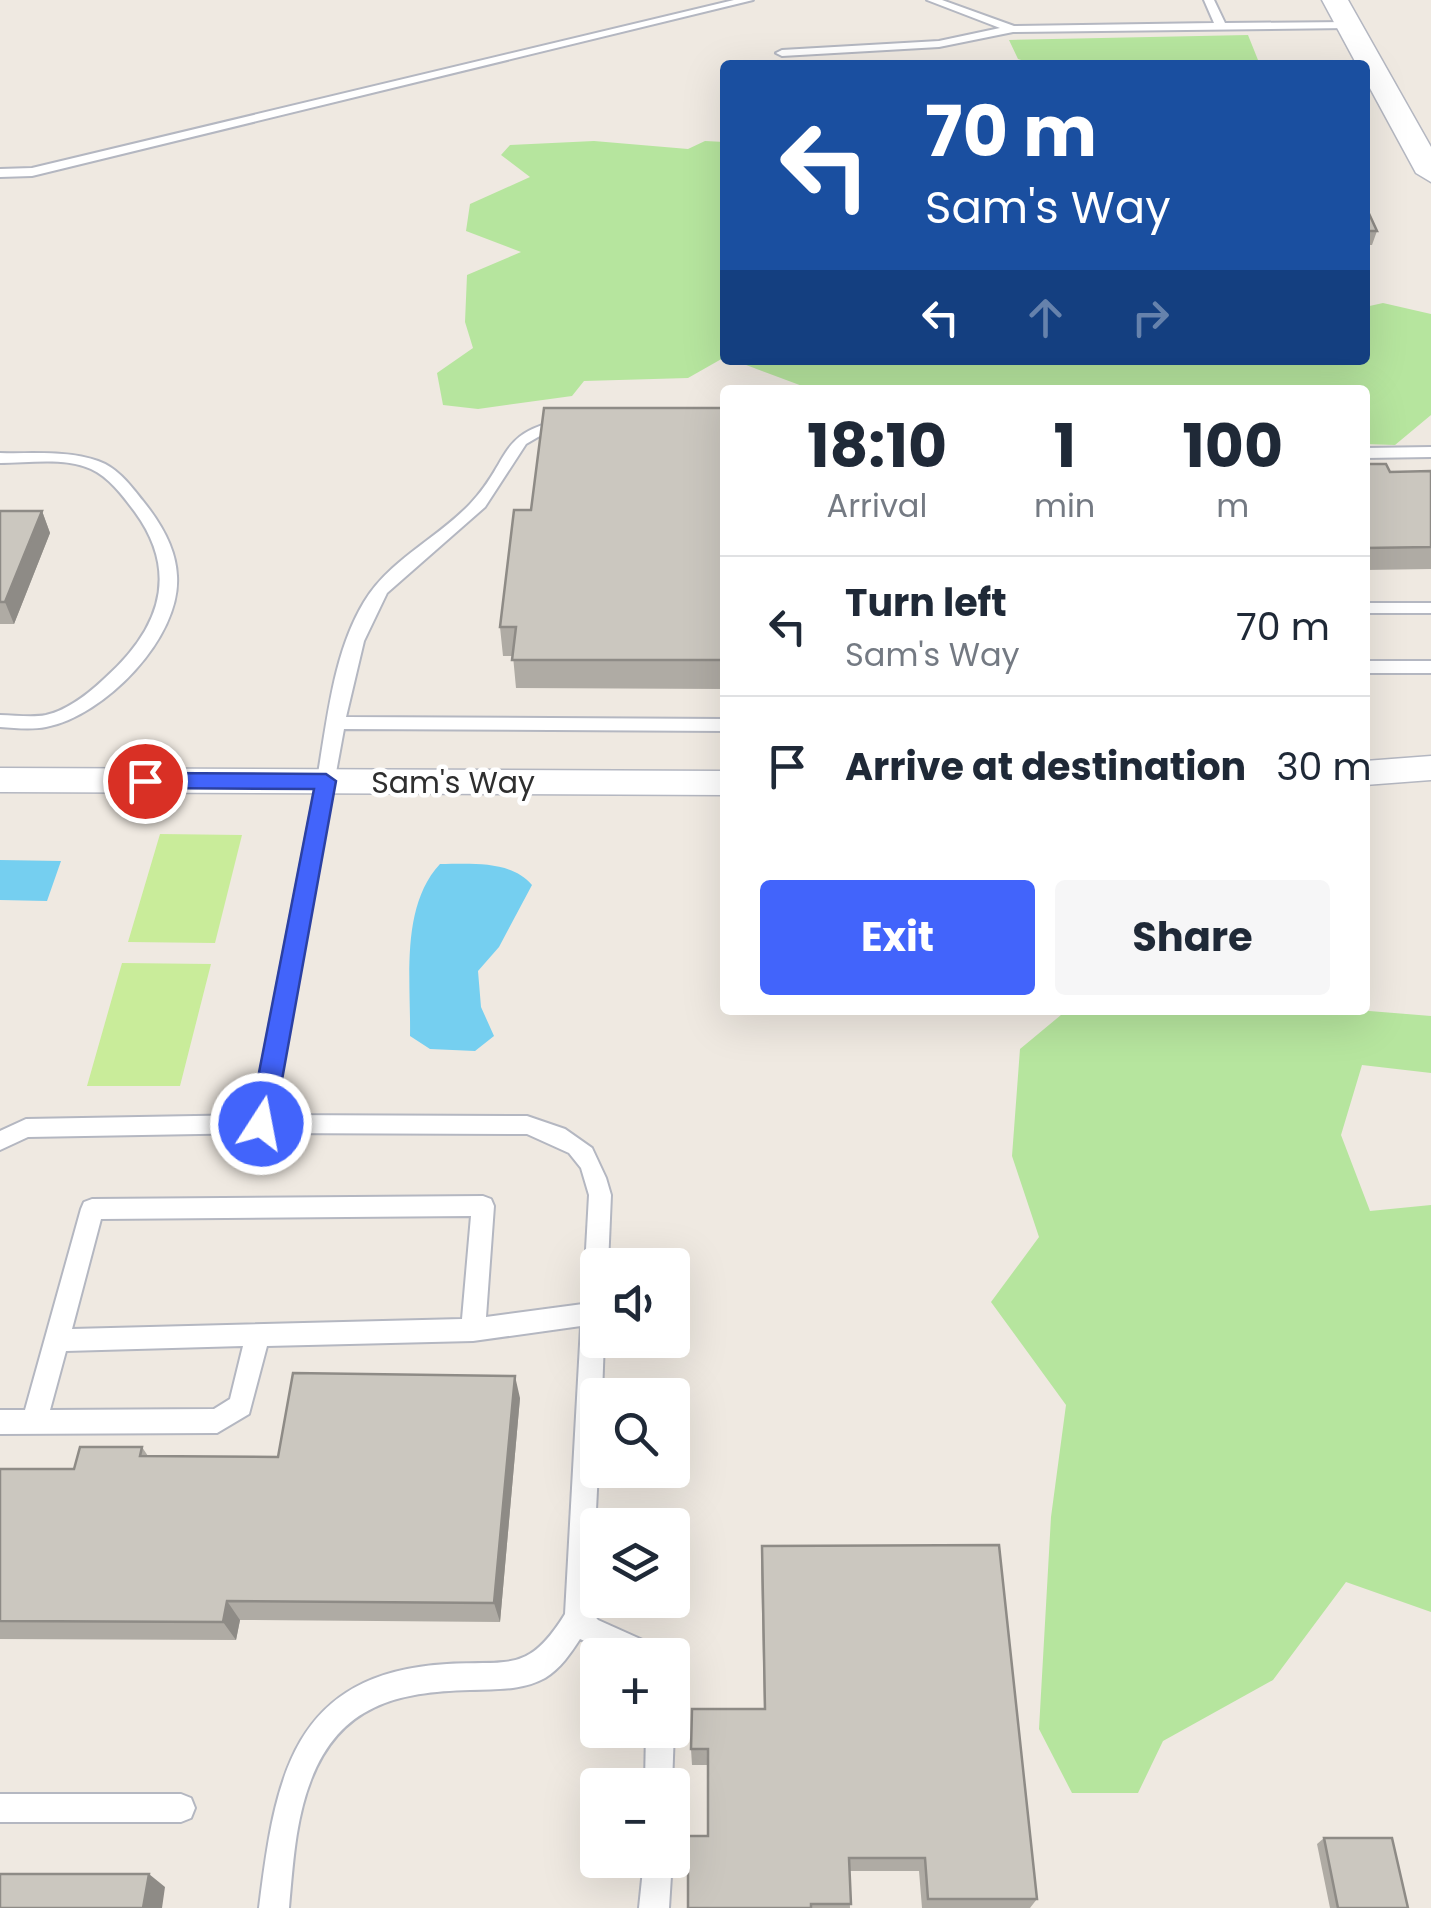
<!DOCTYPE html>
<html lang="en">
<head>
<meta charset="utf-8">
<style>
	body { margin:0; font-family:Poppins,sans-serif; background:#f6f6f7; color:#1f2937; height:100vh; display:flex; flex-direction:column; font-size:38px; white-space:nowrap }
	* { box-sizing:border-box; margin:0 }
	p { font-size:32px; color:#747a83 }
	.icon { flex:none; width:55px; height:55px; fill:none; stroke:currentColor; stroke-width:2; stroke-linecap:round; stroke-linejoin:round }
	.map { position:relative; flex:1; overflow:hidden }
	.side { position:absolute; left:720px; top:385px; width:650px; height:630px; display:flex; flex-direction:column; background:#fff; border-radius:10px; box-shadow:0 10px 40px #0002 }
	.side>* { flex:none }
	.hud { position:absolute; left:720px; top:60px; width:650px; height:305px; border-radius:10px; box-shadow:0 10px 40px #0002; background:#1a4fa0; color:#fff; overflow:hidden }
	.controls { position:absolute; left:580px; top:1248px; display:grid; gap:20px }
	.controls a { display:grid; place-items:center; width:110px; height:110px; border-radius:10px; background:#fff; box-shadow:0 10px 40px #0002; font-size:50px }
	.pin { position:absolute; display:grid; place-items:center; width:85px; height:85px; color:#fff; margin:-42px; border:5px solid #fff; border-radius:50%; box-shadow:0 2px 10px #0007 }
	.me { position:absolute; width:110px; margin:-55px; rotate:11deg; stroke-linejoin:round; filter:drop-shadow(0 0 8px #0008) }
	.turn { display:flex; align-items:center; gap:35px; height:210px; padding:0 40px; font-size:45px }
	.turn .icon { width:130px; height:130px; stroke-width:2.5 }
	.turn b { display:block; font-size:70px; line-height:85px }
	.lanes { display:flex; align-items:center; height:95px; padding:0 40px; background:#0003; justify-content:center; gap:50px; direction:ltr }
	.lanes .off { opacity:.35 }
	.eta { display:flex; justify-content:space-evenly; align-items:center; height:170px; text-align:center }
	.eta b { font-size:60px; font-weight:700; line-height:70px }
	.button { display:flex; gap:20px; margin-top:auto; padding:20px 40px }
	.button a { flex:1; height:115px; border-radius:10px; background:#4264fb; color:#fff; font-size:40px; font-weight:700; line-height:115px; text-align:center }
	.button a+a { background:#f6f6f7; color:#1f2937 }
	ul { padding:0; list-style:none }
	li { display:flex; align-items:center; gap:30px; height:140px; padding:0 40px; border-top:2px solid #e0e1e3 }
	li div { flex:1 }
	li b { display:block; font-size:38px }
	li em { font-style:normal }
	.map>svg:first-child { display:block }
	.green { fill:#b6e59e }
	.pitch { fill:#c9ec9a }
	.water { fill:#75cff0 }
	.lines { fill:none; stroke-linecap:round; stroke-linejoin:round }
	.service-casing { stroke:#b4b7c1; stroke-width:4 }
	.minor-casing { stroke:#b4b7c1; stroke-width:3 }
	.tertiary-casing { stroke:#b4b7c1; stroke-width:3 }
	.service { fill:#fff; fill-rule:evenodd }
	.minor { fill:#fff; fill-rule:evenodd }
	.tertiary { fill:#fff; fill-rule:evenodd }
	.wall { fill:#afaba4 }
	.shaded-wall { fill:#8e8b86 }
	.building { fill:#cbc7bf; stroke:#8e8b86; stroke-width:2.5 }
	.route { fill:#4264fb; stroke:#2b41a3; stroke-width:2.5 }
	.labels { text-anchor:middle; dominant-baseline:central; stroke-width:9; stroke-linejoin:round; paint-order:stroke }
	.street-label { font-size:30px; fill:#2e2e2e; stroke:#fff }
</style>
</head>
<body>
<div class="map">
<svg width="1431" height="1908" viewBox="0 0 1431 1908">
	<rect width="100%" height="100%" fill="#efe9e1"/>
	<!-- green -->
	<path class="green" d="M 1248,35 L 1260,65 L 1037,65 L 1018,59 L 1009,40 Z
		M 594,141 L 688,149 L 705,141 L 725,142 L 725,357 L 688,378 L 584,381 L 572,396 L 478,409 L 443,405 L 437,373 L 473,348 L 465,322 L 467,275 L 521,252 L 466,231 L 470,204 L 530,177 L 501,155 L 510,145 Z
		M 1383,303 L 1431,314 L 1431,415 L 1395,445 L 1365,444 L 1365,390 L 1196,390 L 1146,385 L 1124,390 L 813,390 L 733,360 L 1365,360 L 1365,307 Z
		M 1067,1010 L 1357,1010 L 1431,1016 L 1431,1073 L 1362,1065 L 1341,1135 L 1370,1211 L 1431,1205 L 1431,1612 L 1346,1582 L 1273,1680 L 1163,1741 L 1138,1793 L 1072,1793 L 1039,1729 L 1051,1517 L 1066,1405 L 991,1302 L 1039,1237 L 1012,1156 L 1020,1049 Z"/>
	<!-- pitch -->
	<path class="pitch" d="M 160,834 L 242,835 L 215,943 L 128,942 Z
		M 122,963 L 211,964 L 180,1086 L 87,1086 Z"/>
	<!-- water -->
	<path class="water" d="M 0,860 L 61,861 L 47,901 L 0,900 Z
		M 440,864 C 471,864 511,860 532,885 L 499,947 L 478,971 L 481,1007 L 494,1036 L 475,1051 L 430,1049 L 410,1036 C 411,981 400,907 440,864 Z"/>
	<g class="lines">
		<!-- service casing -->
		<g class="service-casing">
			<path id="service" d="M 734,0 L 753,0 L 32,176 L 0,177 L 0,169 L 32,168 Z
				M 927,0 L 942,0 L 1014,26 L 1214,23 L 1204,0 L 1214,0 L 1225,23 L 1348,22 L 1354,25 L 1348,28 L 1013,32 L 939,47 L 782,56 L 776,53 L 782,50 L 939,41 L 1000,28 Z
				M 568,419 L 573,420 L 573,426 L 550,430 L 526,444 L 485,507 L 387,593 L 364,641 L 346,717 L 725,719 L 725,731 L 344,729 L 273,1115 L 527,1116 L 565,1129 L 592,1148 L 606,1178 L 611,1195 L 608,1265 L 598,1265 L 598,1340 L 604,1340 L 602,1395 L 598,1395 L 598,1470 L 591,1612 L 598,1620 L 656,1646 L 660,1655 L 617,1655 L 580,1639 C 571,1653 560,1669 545,1678 C 521,1691 496,1689 470,1690 C 397,1692 340,1705 311,1780 C 295,1821 293,1866 289,1908 L 259,1908 C 275,1778 292,1673 447,1664 C 509,1660 528,1674 565,1614 L 581,1326 L 473,1341 L 267,1346 L 249,1414 L 217,1433 L 0,1434 L 0,1410 L 25,1410 L 81,1209 L 84,1202 L 92,1199 L 483,1196 L 491,1199 L 494,1206 L 486,1317 L 583,1304 L 589,1195 L 581,1168 L 569,1153 L 527,1134 L 261,1133 L 28,1137 L 0,1150 L 0,1131 L 26,1119 L 252,1115 C 273,1005 294,895 316,785 C 327,725 332,655 364,602 C 389,560 438,538 470,504 C 512,460 496,431 568,419 ZM 471,1216 L 462,1319 L 72,1329 L 101,1219 ZM 243,1346 L 230,1399 L 214,1409 L 50,1410 L 66,1351 Z
				M 1431,447 L 1431,457 L 1365,458 L 1365,448 Z
				M 0,453 C 32,454 67,450 98,461 C 118,468 131,486 143,501 C 160,522 176,548 177,576 C 181,638 104,716 46,727 C 31,730 15,728 0,727 L 0,715 C 15,715 31,718 46,715 C 68,710 88,694 104,679 C 158,631 181,575 135,512 C 123,496 110,478 91,469 C 64,457 29,463 0,463 Z
				M 1365,603 L 1431,603 L 1431,613 L 1365,613 Z
				M 1365,661 L 1431,661 L 1431,673 L 1365,673 Z
				M 672,1727 L 674,1730 L 672,1786 L 645,1785 L 646,1730 L 672,1730 Z
				M 0,1794 L 181,1794 L 191,1798 L 195,1808 L 191,1818 L 181,1822 L 0,1822 Z
				M 644,1860 L 672,1860 L 669,1908 L 639,1908 Z"/>
		</g>
		<!-- minor casing -->
		<g class="minor-casing">
			<path id="minor" d="M 1431,756 L 1431,780 L 1365,785 L 1365,761 Z
				M 0,768 L 725,771 L 725,795 L 0,792 Z"/>
		</g>
		<!-- tertiary casing -->
		<g class="tertiary-casing">
			<path id="tertiary" d="M 1322,0 L 1348,0 L 1431,147 L 1431,182 L 1416,173 L 1365,79 L 1365,65 L 1357,65 Z"/>
		</g>
		<!-- service -->
		<use href="#service" class="service"/>
		<!-- minor -->
		<use href="#minor" class="minor"/>
		<!-- tertiary -->
		<use href="#tertiary" class="tertiary"/>
	</g>
	<!-- wall -->
	<path class="wall" d="M 1365,205 L 1377,231 L 1372,245 L 1365,245 Z
		M 725,408 L 725,689 L 516,688 L 513,656 L 503,656 L 500,627 L 531,510 Z
		M 1365,464 L 1390,472 L 1431,471 L 1431,569 L 1365,570 Z
		M 0,511 L 42,511 L 50,533 L 14,624 L 0,624 Z
		M 520,1398 L 500,1622 L 240,1620 L 236,1640 L 0,1639 L 0,1469 L 74,1469 L 142,1447 L 148,1456 L 278,1457 Z
		M 762,1546 L 1037,1899 L 1030,1908 L 922,1908 L 919,1871 L 849,1871 L 850,1908 L 688,1908 L 708,1836 L 708,1765 L 692,1765 L 691,1749 L 764,1709 L 761,1566 Z
		M 1324,1838 L 1408,1908 L 1330,1908 L 1317,1844 Z"/>
	<!-- shaded-wall -->
	<path class="shaded-wall" d="M 42,511 L 50,533 L 14,624 L 5,602 Z
		M 515,1376 L 520,1398 L 500,1622 L 494,1603 Z
		M 227,1601 L 240,1620 L 236,1640 L 223,1622 Z
		M 149,1874 L 165,1887 L 162,1908 L 143,1908 Z"/>
	<!-- building -->
	<path class="building" d="M 1365,205 L 1377,231 L 1365,231 Z
		M 544,408 L 725,408 L 725,660 L 512,660 L 516,627 L 500,627 L 514,510 L 531,510 Z
		M 1365,464 L 1386,464 L 1390,472 L 1431,471 L 1431,547 L 1365,548 Z
		M 0,511 L 42,511 L 5,602 L 0,602 Z
		M 293,1373 L 515,1376 L 494,1603 L 227,1601 L 223,1622 L 0,1621 L 0,1469 L 74,1469 L 80,1447 L 142,1447 L 140,1456 L 278,1457 Z
		M 999,1545 L 1037,1899 L 928,1899 L 925,1858 L 849,1858 L 851,1904 L 811,1904 L 811,1908 L 688,1908 L 688,1836 L 708,1836 L 708,1749 L 691,1749 L 692,1709 L 765,1709 L 762,1546 Z
		M 1324,1838 L 1392,1838 L 1408,1908 L 1338,1908 Z
		M 0,1874 L 149,1874 L 143,1908 L 0,1908 Z"/>
	<!-- route -->
	<path class="route" d="M 145,773 L 326,774 L 336,781 L 274,1124 L 261,1135 L 249,1124 L 314,789 L 145,788 L 134,781 Z"/>
	<g class="labels">
		<!-- street labels -->
		<g class="street-label">
			<text x="453" y="782">Sam's Way</text>
		</g>
	</g>
</svg>
<div class="controls">
<a><svg class="icon" aria-label="sound" viewBox="0 0 24 24"><path d="M4 9h4l5-4v14l-5-4H4zM17 9q2 3 0 6"/></svg></a>
<a><svg class="icon" aria-label="search" viewBox="0 0 24 24"><circle cx="10" cy="10" r="6"/><path d="M15 15l6 6"/></svg></a>
<a><svg class="icon" aria-label="layers" viewBox="0 0 24 24"><path d="M12 4l9 5-9 5-9-5zM3 14l9 5 9-5"/></svg></a>
<a>+</a>
<a>−</a>
</div>
<div class="pin" style="left:145px;top:781px;background:#d93025"><svg class="icon" aria-label="arrive" viewBox="0 0 24 24"><path d="M6 21V4h12l-3 4 3 4H6"/></svg></div>
<svg class="me" style="left:261px;top:1124px" viewBox="-20 -20 40 40"><circle r="17" fill="#4264fb" stroke="#fff" stroke-width="3"/><path d="M0-11L8 9 0 5-8 9z" fill="#fff"/></svg>
<div class="hud">
<div class="turn"><svg class="icon" aria-label="left" viewBox="0 0 24 24"><path d="M17 20v-9H6M10 6l-5 5 5 5"/></svg><div><b>70 m</b>Sam's Way</div></div>
<div class="lanes"><svg class="icon" aria-label="left" viewBox="0 0 24 24"><path d="M17 20v-9H6M10 6l-5 5 5 5"/></svg><svg class="icon off" aria-label="ahead" viewBox="0 0 24 24"><path d="M12 20V5M6 11l6-6 6 6"/></svg><svg class="icon off" aria-label="right" viewBox="0 0 24 24"><path d="M7 20v-9h11M14 6l5 5-5 5"/></svg></div>
</div>
<section class="side">
<div class="eta">
<div><b>18:10</b><p>Arrival</p></div>
<div><b>1</b><p>min</p></div>
<div><b>100</b><p>m</p></div>
</div>
<ul>
<li><svg class="icon" aria-label="left" viewBox="0 0 24 24"><path d="M17 20v-9H6M10 6l-5 5 5 5"/></svg><div><b>Turn left</b><p>Sam's Way</p></div><em>70 m</em></li>
<li><svg class="icon" aria-label="arrive" viewBox="0 0 24 24"><path d="M6 21V4h12l-3 4 3 4H6"/></svg><div><b>Arrive at destination</b></div><em>30 m</em></li>
</ul>
<div class="button"><a>Exit</a><a>Share</a></div>
</section>
</div>
</body>
</html>
